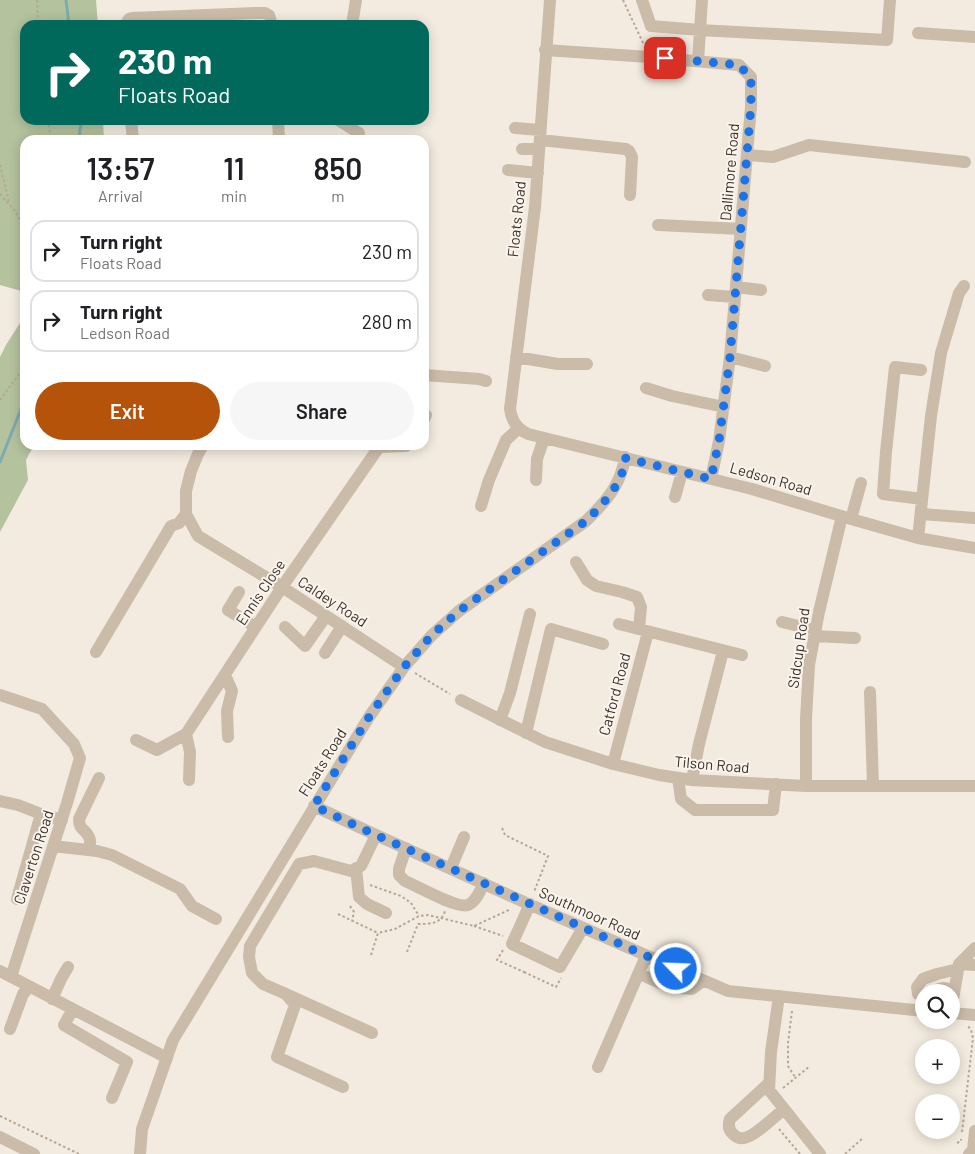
<!DOCTYPE html>
<html lang="en">
<head>
<meta charset="utf-8">
<style>
	body { margin:0; font-family:Barlow,sans-serif; background:#f6f6f6; color:#202124; height:100vh; display:flex; flex-direction:column; font-size:19px; white-space:nowrap }
	* { box-sizing:border-box; margin:0 }
	p { font-size:16px; color:#757577 }
	.icon { flex:none; width:28px; height:28px; fill:none; stroke:currentColor; stroke-width:2; stroke-linecap:round; stroke-linejoin:round }
	.map { position:relative; flex:1; overflow:hidden }
	.side { position:absolute; left:20px; top:135px; width:409px; height:315px; display:flex; flex-direction:column; background:#fff; border-radius:15px; box-shadow:0 2px 12px #0003 }
	.side>* { flex:none }
	.banner { position:absolute; left:20px; top:20px; width:409px; height:105px; border-radius:15px; box-shadow:0 2px 12px #0003; background:#00695c; color:#fff; overflow:hidden }
	.tools { position:absolute; left:915px; top:984px; display:grid; gap:10px }
	.tools a { display:grid; place-items:center; width:45px; height:45px; border-radius:50%; background:#fff; box-shadow:0 2px 12px #0003; font-size:25px }
	.pin { position:absolute; display:grid; place-items:center; width:42px; height:42px; color:#fff; margin:-21px; border-radius:10px; box-shadow:0 2px 8px #0006 }
	.me { position:absolute; width:55px; margin:-28px; rotate:294deg; stroke-linejoin:round; filter:drop-shadow(0 0 4px #0008) }
	.turn { display:flex; align-items:center; gap:18px; height:105px; padding:0 15px; font-size:22px }
	.turn .icon { width:65px; height:65px; stroke-width:2.5 }
	.turn b { display:block; font-size:35px; line-height:42px }
	.eta { display:flex; justify-content:space-evenly; align-items:center; height:85px; text-align:center }
	.eta b { font-size:30px; font-weight:600; line-height:35px }
	.action { display:flex; gap:10px; margin-top:auto; padding:10px 15px }
	.action a { flex:1; height:58px; border-radius:30px; background:#b45309; color:#fff; font-size:20px; font-weight:600; line-height:58px; text-align:center }
	.action a+a { background:#f6f6f6; color:#202124 }
	ul { padding:0; list-style:none }
	li { display:flex; align-items:center; gap:15px; height:62px; margin:0 10px 8px; padding:0 5px; border:2px solid #e0e0e0; border-radius:15px }
	li div { flex:1 }
	li b { display:block; font-size:19px }
	li em { font-style:normal }
	.map>svg:first-child { display:block }
	.green { fill:#b4c29e }
	.lines { fill:none; stroke-linecap:round; stroke-linejoin:round }
	.stream { stroke:#7eaab0; stroke-width:3 }
	.path { stroke:#b7a695; stroke-width:2; stroke-dasharray:2.5 2.5; stroke-linecap:butt }
	.minor { stroke:#cbbcaa; stroke-width:12 }
	.route { stroke:#1a73e8; stroke-width:9; stroke-dasharray:0 16.2 }
	.labels { text-anchor:middle; dominant-baseline:central; stroke-width:4; stroke-linejoin:round; paint-order:stroke }
	.street-label { font-size:15px; fill:#39302a; stroke:#faf4ec }
</style>
</head>
<body>
<div class="map">
<svg width="975" height="1154" viewBox="0 0 975 1154">
	<rect width="100%" height="100%" fill="#f3ebdf"/>
	<!-- green -->
	<path class="green" d="M 0,0 L 96,0 L 98,25 L 25,25 L 25,120 L 103,120 L 104,140 L 25,140 L 25,292 L 0,285 Z
		M 25,315 L 25,445 L 34,445 L 26,460 L 28,480 L 0,532 L 0,357 L 6,345 Z"/>
	<g class="lines">
		<!-- stream -->
		<path class="stream" d="M 66,0 L 69,25
			M 79,140 L 81,120
			M 0,462 L 25,399"/>
		<!-- path -->
		<path class="path" d="M 37,0 L 38,25
			M 623,0 L 644,45
			M 48,120 L 51,140
			M 0,165 L 9,202
			M 0,194 L 15,211 L 25,229
			M 0,400 L 25,366
			M 415,673 L 450,694
			M 502,828 L 505,835 L 548,856 L 534,892
			M 370,885 L 401,896 L 411,903 L 419,916
			M 350,906 L 354,912 L 352,921
			M 338,914 L 378,933
			M 474,926 L 503,936
			M 503,950 L 497,960 L 524,972 L 523,974
			M 407,952 L 418,924 C 430,924 441,924 445,911
			M 371,955 L 378,933 L 395,929 L 419,916 L 428,915 L 474,926 L 511,909
			M 524,972 L 556,987 L 561,978
			M 792,1011 L 788,1043 L 788,1066 L 795,1077
			M 931,1020 L 944,1022
			M 783,1088 L 810,1066
			M 0,1116 L 79,1154
			M 779,1129 L 800,1154
			M 962,1132 L 973,1038 L 971,1030 L 968,1026
			M 957,1143 L 961,1141 L 961,1139
			M 845,1154 L 863,1138"/>
		<!-- minor -->
		<path class="minor" d="M 550,0 L 535,207 L 510,409 C 512,421 516,428 528,434 L 752,489 L 851,519 L 918,538 L 975,548
			M 642,0 L 651,26 L 700,30 L 887,40 L 890,0
			M 125,25 L 129,19 L 132,18 L 255,13 L 265,13 L 269,15 L 272,25
			M 352,25 L 356,0
			M 918,33 L 975,37
			M 545,50 L 649,57 L 739,65 L 751,77 L 751,106 L 730,357 L 719,441 L 711,479
			M 698,61 L 702,0
			M 131,120 L 133,140
			M 278,120 L 279,140
			M 338,120 L 359,133
			M 515,128 L 540,130
			M 540,140 L 626,149 L 629,151 L 632,157 L 630,195
			M 522,149 L 539,149
			M 747,155 L 773,157 L 809,145 L 965,162
			M 508,170 L 538,173
			M 658,225 L 741,229
			M 736,287 L 761,290
			M 708,295 L 735,297
			M 516,357 L 558,364 L 587,364
			M 730,357 L 765,366
			M 921,370 L 895,367 L 886,452 L 883,494 L 922,499
			M 424,375 L 479,379 L 486,381
			M 646,388 L 672,396 L 724,407
			M 424,419 L 426,415
			M 203,445 L 198,454 L 191,471 L 186,491 L 186,514 L 198,536 L 282,587 L 404,667
			M 536,480 L 537,459 L 544,438
			M 675,497 L 682,472
			M 481,506 L 489,480 L 506,440 L 519,428
			M 921,514 L 975,518
			M 851,519 L 861,483
			M 918,538 L 931,416 L 941,353 L 959,293 L 964,286
			M 576,562 L 587,580 L 596,586 L 622,592 L 637,597 L 641,607 L 639,629
			M 239,592 L 228,610 L 256,627
			M 782,622 L 815,630
			M 619,624 L 742,655
			M 285,627 L 305,646 L 326,616
			M 814,636 L 855,638
			M 96,652 L 171,526 L 179,523 L 186,514
			M 325,653 L 342,626
			M 225,675 L 232,691 L 227,711 L 228,737
			M 870,692 L 873,786
			M 0,695 L 42,709 L 74,744 L 80,758 L 67,803 L 11,977
			M 461,700 L 545,742 L 613,764 L 659,775 L 692,780 L 806,786 L 975,786
			M 500,720 L 510,693 L 530,614
			M 526,733 L 551,629 L 603,644
			M 186,734 L 190,752 L 189,780
			M 136,740 L 157,750 L 186,734 L 282,587 L 379,447 L 406,446 L 407,445
			M 613,764 L 648,632
			M 678,778 L 681,799 L 695,810 L 773,810 L 776,784
			M 692,780 L 699,744 L 723,651
			M 806,786 L 806,719 L 809,665 L 819,612 L 842,516
			M 0,801 L 18,805 L 41,814
			M 314,806 L 376,835 L 524,902 L 728,991 L 924,1011
			M 53,846 L 97,851 L 112,855 L 180,889 L 192,906 L 216,919
			M 406,848 L 399,869 L 399,875 L 405,881 C 417,886 457,909 468,905 C 476,902 480,891 484,883
			M 89,850 C 90,846 91,841 89,837 C 86,829 79,831 79,819 L 99,778
			M 356,868 L 359,897 L 367,904 L 386,913
			M 451,868 L 464,837
			M 17,899 L 41,814 L 62,820
			M 530,904 L 512,944 L 560,967 L 583,928
			M 959,964 L 975,965
			M 0,971 L 167,1058
			M 640,974 L 669,987 L 692,989 L 703,981
			M 934,992 C 942,986 945,988 954,991
			M 288,995 L 372,1033
			M 779,996 L 771,1052 L 769,1090 L 820,1154
			M 924,996 L 918,994 L 917,987 L 923,979 L 937,974 L 958,969
			M 52,999 L 61,979 L 68,967
			M 73,1009 L 64,1025 L 127,1062 L 112,1098
			M 951,1011 L 959,964 L 975,948
			M 951,1013 L 975,1015
			M 10,1029 L 23,994 L 29,987
			M 598,1067 L 646,956
			M 769,1083 L 730,1119 C 728,1125 728,1130 733,1134 C 736,1137 740,1139 744,1138 C 754,1137 775,1116 784,1109
			M 343,1087 L 277,1057 L 295,1005 L 286,994 L 263,984 L 252,973 L 249,957 L 250,946 L 299,864 L 314,861 L 351,871 L 361,866 L 376,835
			M 0,1137 L 34,1154
			M 140,1154 L 142,1129 L 173,1040 L 369,717 L 404,667 L 432,635 L 459,611 L 586,521 C 600,507 615,492 621,473 C 623,468 624,463 625,457
			M 969,1154 L 973,1150 L 975,1131"/>
	</g>
	<g class="lines">
		<!-- route -->
		<path class="route" d="M 665,58 L 739,65 L 751,78 L 751,106 L 730,357 L 719,441 L 711,479 L 625,458 C 624,463 623,468 622,473 C 615,492 600,507 586,521 L 459,611 L 432,635 L 404,667 L 369,717 L 314,806 L 376,835 L 676,969"/>
	</g>
	<g class="labels">
		<!-- street labels -->
		<g class="street-label">
			<text transform="translate(729 172) rotate(-85)">Dallimore Road</text>
			<text transform="translate(516 219) rotate(-84)">Floats Road</text>
			<text transform="translate(771 478) rotate(16)">Ledson Road</text>
			<text transform="translate(260 592) rotate(-56)">Ennis Close</text>
			<text transform="translate(333 601) rotate(33)">Caldey Road</text>
			<text transform="translate(798 648) rotate(-82)">Sidcup Road</text>
			<text transform="translate(614 694) rotate(-75)">Catford Road</text>
			<text transform="translate(322 762) rotate(-58)">Floats Road</text>
			<text transform="translate(712 764) rotate(5)">Tilson Road</text>
			<text transform="translate(33 857) rotate(-72)">Claverton Road</text>
			<text transform="translate(590 913) rotate(24)">Southmoor Road</text>
		</g>
	</g>
</svg>
<div class="tools">
<a><svg class="icon" aria-label="search" viewBox="0 0 24 24"><circle cx="10" cy="10" r="6"/><path d="M15 15l6 6"/></svg></a>
<a>+</a>
<a>−</a>
</div>
<div class="pin" style="left:665px;top:58px;background:#d93025"><svg class="icon" aria-label="arrive" viewBox="0 0 24 24"><path d="M6 21V4h12l-3 4 3 4H6"/></svg></div>
<svg class="me" style="left:676px;top:969px" viewBox="-20 -20 40 40"><circle r="17" fill="#1a73e8" stroke="#fff" stroke-width="3"/><path d="M0-11L8 9 0 5-8 9z" fill="#fff"/></svg>
<div class="banner">
<div class="turn"><svg class="icon" aria-label="right" viewBox="0 0 24 24"><path d="M7 20v-9h11M14 6l5 5-5 5"/></svg><div><b>230 m</b>Floats Road</div></div>
</div>
<section class="side">
<div class="eta">
<div><b>13:57</b><p>Arrival</p></div>
<div><b>11</b><p>min</p></div>
<div><b>850</b><p>m</p></div>
</div>
<ul>
<li><svg class="icon" aria-label="right" viewBox="0 0 24 24"><path d="M7 20v-9h11M14 6l5 5-5 5"/></svg><div><b>Turn right</b><p>Floats Road</p></div><em>230 m</em></li>
<li><svg class="icon" aria-label="right" viewBox="0 0 24 24"><path d="M7 20v-9h11M14 6l5 5-5 5"/></svg><div><b>Turn right</b><p>Ledson Road</p></div><em>280 m</em></li>
</ul>
<div class="action"><a>Exit</a><a>Share</a></div>
</section>
</div>
</body>
</html>
